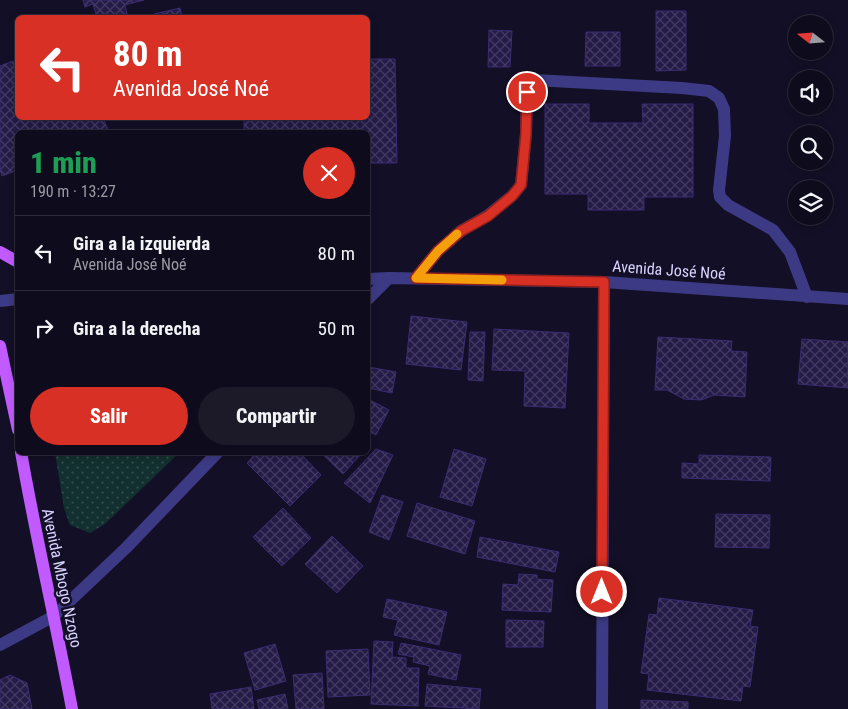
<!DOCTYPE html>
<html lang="es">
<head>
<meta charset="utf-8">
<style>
	body { margin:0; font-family:"Roboto Condensed",sans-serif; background:#1c1929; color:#f1f3f6; height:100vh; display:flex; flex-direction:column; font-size:19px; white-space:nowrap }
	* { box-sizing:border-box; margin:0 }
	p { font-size:16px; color:#9b9ba3 }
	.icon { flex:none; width:28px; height:28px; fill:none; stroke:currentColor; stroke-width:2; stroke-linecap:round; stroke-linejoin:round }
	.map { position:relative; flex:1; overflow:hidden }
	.sheet { position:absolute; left:15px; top:130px; width:355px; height:325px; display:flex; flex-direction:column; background:#0e0b1c; border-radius:8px; box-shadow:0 2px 8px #0003,0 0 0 1px #2e2b3b }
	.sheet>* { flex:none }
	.guide { position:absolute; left:15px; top:15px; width:355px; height:105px; border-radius:8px; box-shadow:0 2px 8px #0003,0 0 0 1px #2e2b3b; background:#d93025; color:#fff; overflow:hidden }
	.needle { width:32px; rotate:287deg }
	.buttons { position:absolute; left:788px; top:15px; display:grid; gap:10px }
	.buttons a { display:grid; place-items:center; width:45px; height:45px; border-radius:50%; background:#0e0b1c; box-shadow:0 2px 8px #0003,0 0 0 1px #2e2b3b; font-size:25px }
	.pin { position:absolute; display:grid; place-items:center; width:42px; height:42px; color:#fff; margin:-21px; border:2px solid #fff; border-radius:50%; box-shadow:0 1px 5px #0007 }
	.me { position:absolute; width:55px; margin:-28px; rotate:0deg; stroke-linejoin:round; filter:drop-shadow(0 0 4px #0008) }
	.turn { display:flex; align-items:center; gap:18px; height:105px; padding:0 15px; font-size:22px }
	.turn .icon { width:65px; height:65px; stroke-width:2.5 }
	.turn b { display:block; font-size:35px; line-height:42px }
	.round { display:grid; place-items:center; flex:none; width:52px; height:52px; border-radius:26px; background:#1c1929 }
	.head { display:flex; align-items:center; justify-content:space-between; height:85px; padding:0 15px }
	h1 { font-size:30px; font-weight:800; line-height:38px; color:#1e9e55 }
	.action { display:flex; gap:10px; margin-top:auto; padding:10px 15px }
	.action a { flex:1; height:58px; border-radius:30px; background:#d93025; color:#fff; font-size:20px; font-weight:800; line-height:58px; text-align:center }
	.action a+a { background:#1c1929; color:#f1f3f6 }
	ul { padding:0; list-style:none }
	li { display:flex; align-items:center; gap:15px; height:75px; padding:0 15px; border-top:1px solid #2e2b3b }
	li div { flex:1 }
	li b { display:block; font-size:19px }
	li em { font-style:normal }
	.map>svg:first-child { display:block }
	.park { fill:url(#park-dots) }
	.building { fill:url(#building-cross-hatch); stroke:#3b2d73 }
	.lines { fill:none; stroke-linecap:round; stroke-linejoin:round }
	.minor { stroke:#3d3a85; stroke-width:12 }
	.major { stroke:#c25bff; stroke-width:12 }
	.route-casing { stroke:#8d1f18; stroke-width:12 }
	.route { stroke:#d93025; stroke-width:9 }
	.slow { stroke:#f59e0b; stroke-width:9 }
	.labels { text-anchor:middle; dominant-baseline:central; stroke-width:5; stroke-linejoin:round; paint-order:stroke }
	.street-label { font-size:16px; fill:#d9d4ff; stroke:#130f26 }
</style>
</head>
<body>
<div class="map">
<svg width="848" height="709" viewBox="0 0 848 709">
	<defs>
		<pattern id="park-dots" width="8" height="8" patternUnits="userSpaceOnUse" patternTransform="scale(1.25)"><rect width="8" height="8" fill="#12302f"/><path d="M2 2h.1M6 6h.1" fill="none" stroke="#344d4e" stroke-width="1.8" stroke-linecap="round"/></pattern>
		<pattern id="building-cross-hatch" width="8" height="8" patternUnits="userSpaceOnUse" patternTransform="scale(1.25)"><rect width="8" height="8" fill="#241b47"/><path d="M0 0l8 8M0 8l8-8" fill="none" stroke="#433b63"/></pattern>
	</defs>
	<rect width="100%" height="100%" fill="#130f26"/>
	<!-- park -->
	<path class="park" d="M 55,453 L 55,452 L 179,453 L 105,524 L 90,533 L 70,525 L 64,508 Z"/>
	<!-- building -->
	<path class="building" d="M 83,0 L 144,0 L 125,5 L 128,18 L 97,18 L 93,4 L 85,7 Z
		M 180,8 L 182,18 L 155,18 L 154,14 Z
		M 656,11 L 686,11 L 686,70 L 656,71 Z
		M 489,30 L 512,31 L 510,67 L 488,67 Z
		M 586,32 L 620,32 L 620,66 L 585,66 Z
		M 368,59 L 395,59 L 397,163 L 368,163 L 368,132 L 244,132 L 244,118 L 368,118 Z
		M 13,61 L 18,72 L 18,118 L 103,118 L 109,132 L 18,132 L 18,170 L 2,176 L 0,170 L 0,66 Z
		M 545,104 L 589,104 L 589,123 L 643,123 L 642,104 L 693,104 L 693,197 L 644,197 L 644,210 L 588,210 L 588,194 L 545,194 Z
		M 411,316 L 467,322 L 461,370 L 406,364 Z
		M 494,329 L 569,333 L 565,408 L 524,406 L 525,371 L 492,370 Z
		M 470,332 L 485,332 L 483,381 L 468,380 Z
		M 658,337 L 732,341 L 731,351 L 747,352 L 745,397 L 715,395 L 701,400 L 684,399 L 667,390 L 655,390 Z
		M 802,339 L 848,342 L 848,388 L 798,384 Z
		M 368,367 L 396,372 L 392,393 L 368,388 Z
		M 368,399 L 389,410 L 376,435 L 368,431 Z
		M 376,449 L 393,455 L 370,503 L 344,483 Z
		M 454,449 L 486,459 L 472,506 L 440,497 Z
		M 257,452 L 299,452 L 321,475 L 290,506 L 247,463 Z
		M 320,452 L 363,452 L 343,474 Z
		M 699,455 L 771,457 L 770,481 L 682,478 L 682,463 L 699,464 Z
		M 382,495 L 403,502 L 389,540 L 369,532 Z
		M 417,503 L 475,521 L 465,554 L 407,536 Z
		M 283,508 L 311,538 L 282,566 L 253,537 Z
		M 716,514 L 770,515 L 769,548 L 715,547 Z
		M 332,536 L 363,566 L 337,593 L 305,564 Z
		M 480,537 L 559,552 L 555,572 L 477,557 Z
		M 519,574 L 537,575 L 537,579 L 553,580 L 551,612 L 502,610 L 503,584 L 518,585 Z
		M 659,598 L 753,610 L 750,626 L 758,627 L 750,687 L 743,686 L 741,701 L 647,690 L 649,674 L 641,673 L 649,614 L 657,615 Z
		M 387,599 L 447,612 L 439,645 L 394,635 L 398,620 L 383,617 Z
		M 506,620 L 544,621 L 543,647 L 506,647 Z
		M 374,641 L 393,642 L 392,657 L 406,658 L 406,668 L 419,668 L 418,706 L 371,704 Z
		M 401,643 L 461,655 L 456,680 L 428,674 L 430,666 L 413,662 L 414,657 L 398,654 Z
		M 275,644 L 286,681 L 255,690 L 244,653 Z
		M 368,649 L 370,695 L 328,697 L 326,651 Z
		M 322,673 L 324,709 L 296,709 L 293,675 Z
		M 10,675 L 27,683 L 32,709 L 0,709 L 0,680 Z
		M 427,684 L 481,689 L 479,709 L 425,706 Z
		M 251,687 L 254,709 L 212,709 L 210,694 Z
		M 285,694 L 288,709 L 259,709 L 257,700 Z
		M 641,700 L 688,702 L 688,709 L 641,709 Z"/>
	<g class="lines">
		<!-- minor -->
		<path class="minor" d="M 416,278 L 438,251 L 461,231 L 487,216 L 512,196 L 521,185 L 526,134 L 527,92 L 534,80 L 682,88 L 709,91 L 719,98 L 724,109 L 725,136 L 719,190 L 720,197 L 728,205 L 773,230 L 790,252 L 807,297
			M 368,279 L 389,278 L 604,282 L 848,299
			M 368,299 L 389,278
			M 0,301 L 18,299
			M 0,645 L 54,616 L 126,548 L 218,452
			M 602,709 L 604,282"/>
		<!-- major -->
		<path class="major" d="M 0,252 L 18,262
			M 0,346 L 18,430
			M 21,452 C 36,538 56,623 72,709"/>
	</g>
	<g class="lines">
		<!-- route casing -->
		<g class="route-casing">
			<path id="route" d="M 527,92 L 526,134 L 521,185 L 512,196 L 488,216 L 461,231 L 438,251 L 416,278 L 604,282 L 602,592"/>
		</g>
		<!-- route -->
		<use href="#route" class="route"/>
		<!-- slow -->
		<path class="slow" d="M 457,234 L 438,251 L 416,278 L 502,280"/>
	</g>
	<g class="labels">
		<!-- street labels -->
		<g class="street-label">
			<text transform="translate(669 270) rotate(4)">Avenida José Noé</text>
			<text transform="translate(62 578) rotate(78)">Avenida Mbogo Nzogo</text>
		</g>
	</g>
</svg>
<div class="buttons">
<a><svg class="needle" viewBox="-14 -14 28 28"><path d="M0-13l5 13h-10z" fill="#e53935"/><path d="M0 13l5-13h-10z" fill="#9b9ba3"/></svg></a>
<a><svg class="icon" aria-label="sound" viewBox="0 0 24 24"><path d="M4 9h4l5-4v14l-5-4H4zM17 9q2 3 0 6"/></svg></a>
<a><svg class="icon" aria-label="search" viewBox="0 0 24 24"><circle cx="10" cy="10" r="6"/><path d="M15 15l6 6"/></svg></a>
<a><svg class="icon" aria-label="layers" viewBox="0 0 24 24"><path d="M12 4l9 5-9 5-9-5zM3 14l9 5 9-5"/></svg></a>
</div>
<div class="pin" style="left:527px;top:92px;background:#d93025"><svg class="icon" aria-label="arrive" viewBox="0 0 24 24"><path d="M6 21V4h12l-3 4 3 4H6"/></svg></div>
<svg class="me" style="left:602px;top:592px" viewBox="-20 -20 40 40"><circle r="17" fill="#d93025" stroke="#fff" stroke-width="3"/><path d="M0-11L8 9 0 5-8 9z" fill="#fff"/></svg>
<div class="guide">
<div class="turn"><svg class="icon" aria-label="left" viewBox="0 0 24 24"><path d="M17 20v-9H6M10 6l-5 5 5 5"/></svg><div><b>80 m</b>Avenida José Noé</div></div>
</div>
<section class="sheet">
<div class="head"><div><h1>1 min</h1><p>190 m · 13:27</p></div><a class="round" style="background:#d93025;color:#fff"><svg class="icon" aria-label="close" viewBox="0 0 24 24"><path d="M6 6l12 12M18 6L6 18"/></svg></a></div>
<ul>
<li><svg class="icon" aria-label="left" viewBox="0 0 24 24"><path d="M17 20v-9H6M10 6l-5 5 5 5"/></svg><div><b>Gira a la izquierda</b><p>Avenida José Noé</p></div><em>80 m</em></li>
<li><svg class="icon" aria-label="right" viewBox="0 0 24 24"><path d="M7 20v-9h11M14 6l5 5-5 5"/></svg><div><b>Gira a la derecha</b></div><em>50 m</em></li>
</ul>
<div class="action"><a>Salir</a><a>Compartir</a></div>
</section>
</div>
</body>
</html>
